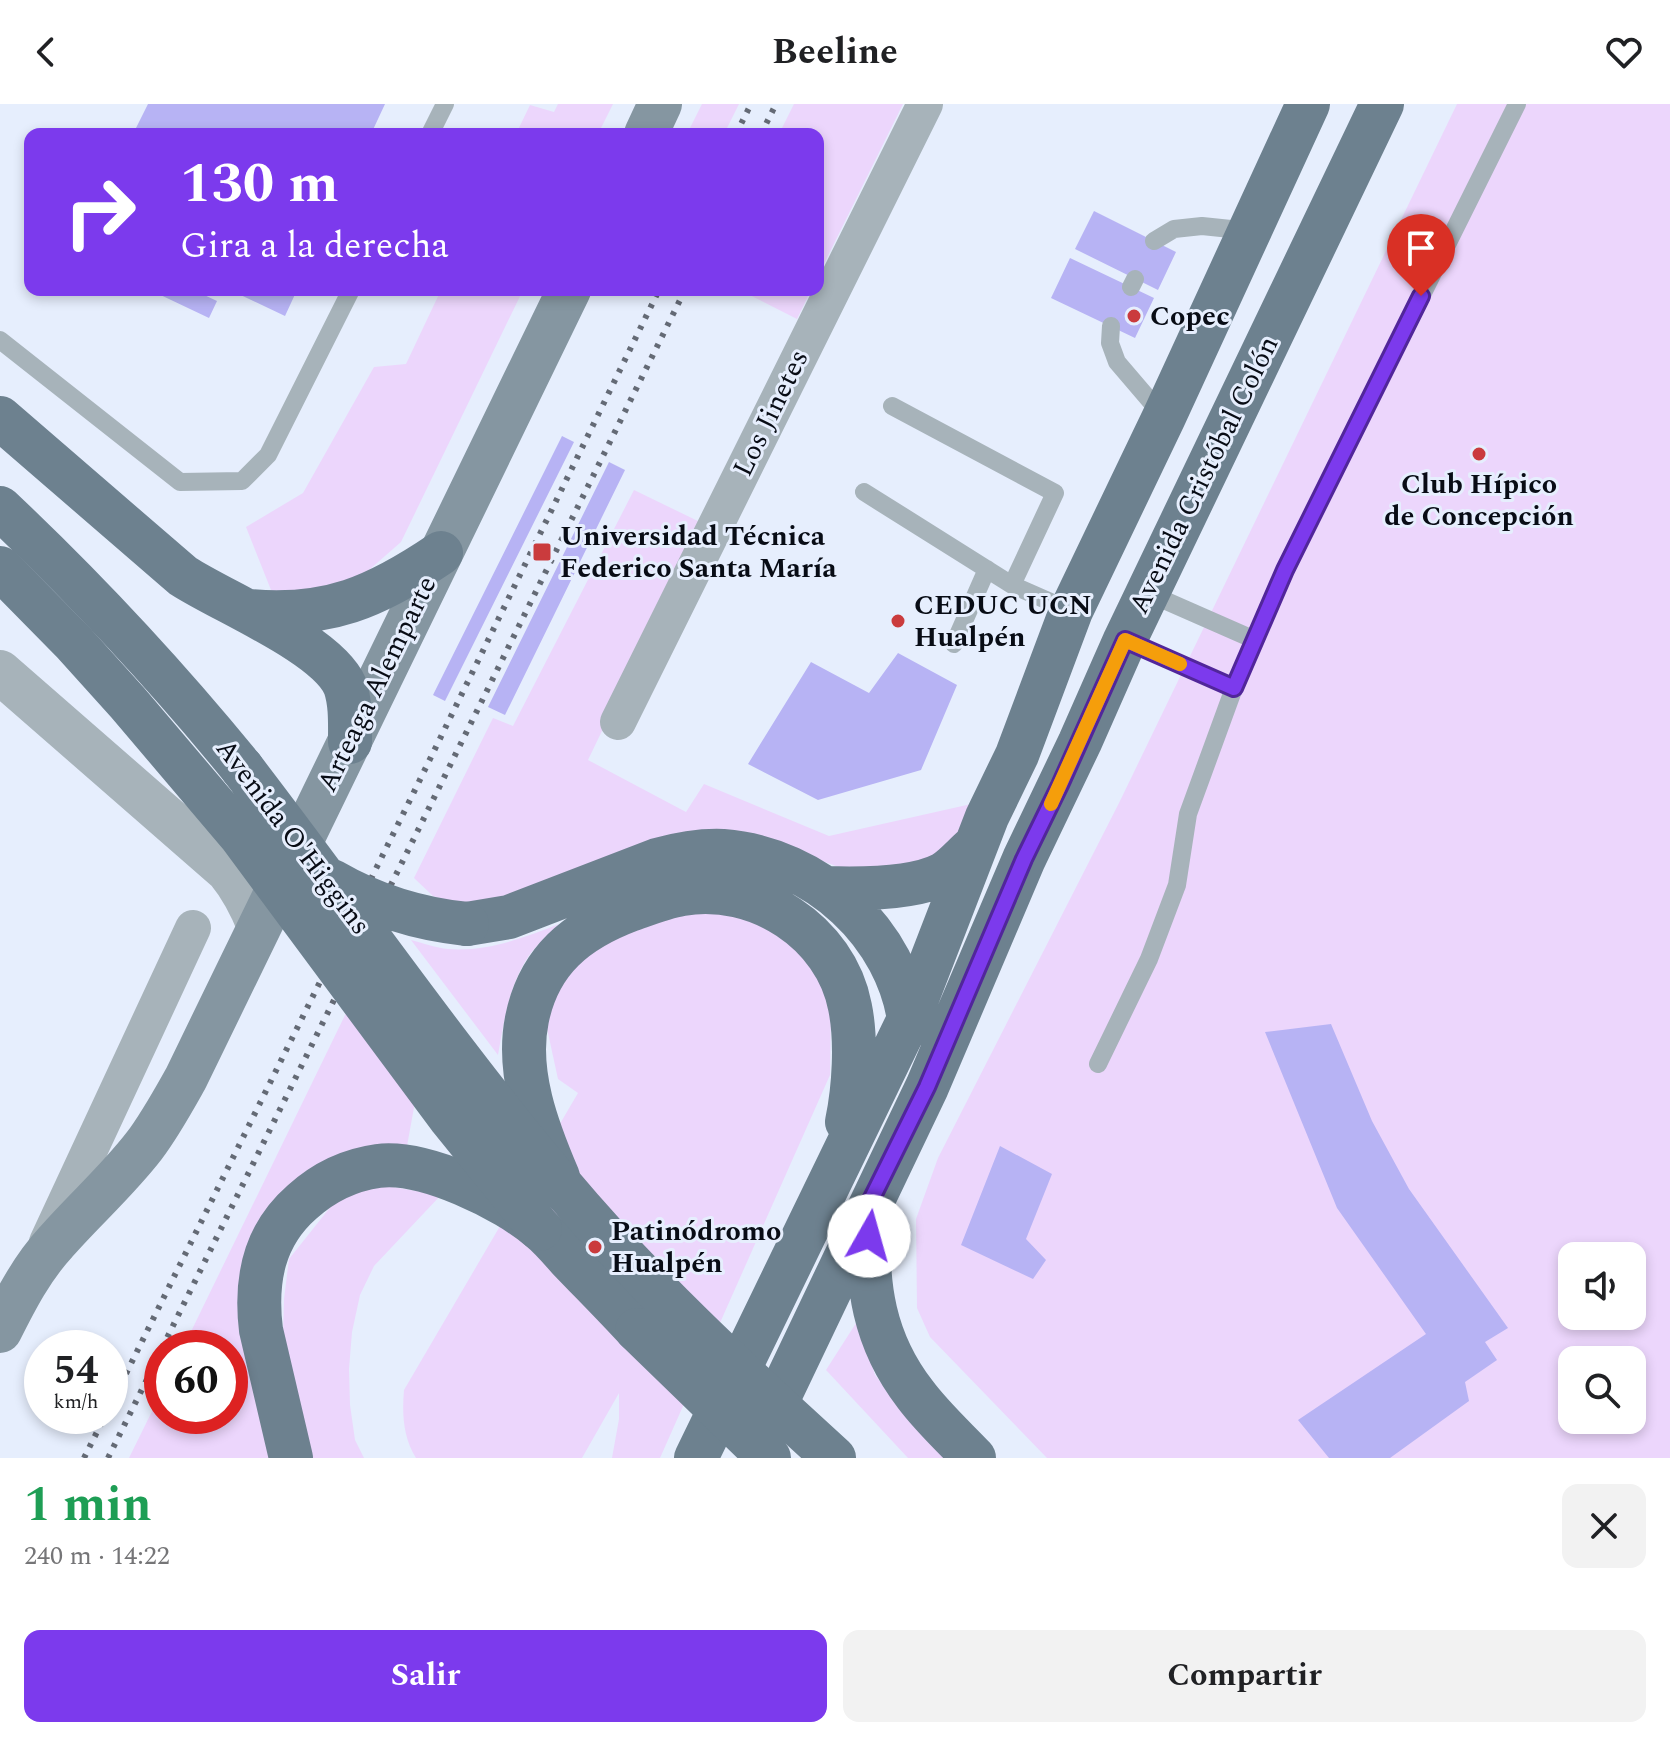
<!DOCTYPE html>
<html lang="es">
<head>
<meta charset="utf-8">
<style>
	body { margin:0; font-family:Spectral,serif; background:#f2f2f2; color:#202124; height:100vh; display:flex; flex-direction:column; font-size:30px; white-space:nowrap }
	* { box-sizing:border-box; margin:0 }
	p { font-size:26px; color:#757577 }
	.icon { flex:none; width:44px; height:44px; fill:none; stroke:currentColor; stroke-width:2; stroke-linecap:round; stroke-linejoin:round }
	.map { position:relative; height:1354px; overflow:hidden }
	.details { display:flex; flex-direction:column; background:#fff; flex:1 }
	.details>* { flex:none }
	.guide { position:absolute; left:24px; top:24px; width:800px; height:168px; border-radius:16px; box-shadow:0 4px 12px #0003; background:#7c3aed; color:#fff; overflow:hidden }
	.fabs { position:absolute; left:1558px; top:1138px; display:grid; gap:16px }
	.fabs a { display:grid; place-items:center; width:88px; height:88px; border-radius:16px; background:#fff; box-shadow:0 4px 12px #0003; font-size:40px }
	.speed { position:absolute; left:24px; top:1226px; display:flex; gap:16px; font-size:40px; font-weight:700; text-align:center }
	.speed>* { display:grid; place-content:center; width:104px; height:104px; border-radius:50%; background:#fff; box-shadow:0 4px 12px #0003; line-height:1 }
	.speed small { font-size:20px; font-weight:400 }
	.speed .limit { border:12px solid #d22; background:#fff; color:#111 }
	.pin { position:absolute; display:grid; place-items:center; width:68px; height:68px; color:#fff; margin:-82px -34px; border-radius:50% 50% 50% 0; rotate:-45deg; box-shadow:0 0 8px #0007 }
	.pin .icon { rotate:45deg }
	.me { position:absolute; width:88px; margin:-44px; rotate:7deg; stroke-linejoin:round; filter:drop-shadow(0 0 6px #0008) }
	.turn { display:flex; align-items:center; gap:28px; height:168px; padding:0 24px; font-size:36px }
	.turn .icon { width:104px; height:104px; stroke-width:2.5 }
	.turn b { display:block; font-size:56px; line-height:68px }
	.round { display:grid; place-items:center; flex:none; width:84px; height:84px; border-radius:16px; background:#f2f2f2 }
	.headline { display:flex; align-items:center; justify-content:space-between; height:136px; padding:0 24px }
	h1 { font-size:48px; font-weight:700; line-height:60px; color:#1e9e55 }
	.action { display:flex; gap:16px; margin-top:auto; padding:16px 24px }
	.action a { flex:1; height:92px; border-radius:16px; background:#7c3aed; color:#fff; font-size:32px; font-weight:700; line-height:92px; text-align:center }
	.action a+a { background:#f2f2f2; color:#202124 }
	header { display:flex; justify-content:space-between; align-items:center; height:104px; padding:0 24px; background:#fff; font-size:36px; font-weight:700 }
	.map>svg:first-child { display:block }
	.green { fill:#ecd6fc; fill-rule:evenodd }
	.building { fill:#b7b3f4 }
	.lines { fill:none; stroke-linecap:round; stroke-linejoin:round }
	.service { stroke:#a7b3ba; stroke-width:18 }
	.minor { stroke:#a7b3ba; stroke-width:36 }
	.tertiary { stroke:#a7b3ba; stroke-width:44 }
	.secondary { stroke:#8596a1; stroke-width:44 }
	.primary { stroke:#6d818f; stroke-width:44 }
	.rail { stroke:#646a75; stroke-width:6; stroke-dasharray:4 8; stroke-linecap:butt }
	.primary-bridge { stroke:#6d818f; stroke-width:44 }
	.route-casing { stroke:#51269a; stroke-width:20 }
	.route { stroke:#7c3aed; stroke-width:14 }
	.slow { stroke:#f59e0b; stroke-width:14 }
	.poi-dot { fill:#ca3b3d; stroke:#e6eefd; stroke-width:3 }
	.labels { text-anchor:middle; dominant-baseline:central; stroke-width:6; stroke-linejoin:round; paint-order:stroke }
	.poi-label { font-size:28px; font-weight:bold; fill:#080c15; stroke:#e6eefd; text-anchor:start }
	.street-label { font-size:28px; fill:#080c15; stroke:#e6eefd }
</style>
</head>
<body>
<header><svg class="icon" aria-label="back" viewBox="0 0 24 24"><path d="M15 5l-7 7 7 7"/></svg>Beeline<svg class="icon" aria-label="heart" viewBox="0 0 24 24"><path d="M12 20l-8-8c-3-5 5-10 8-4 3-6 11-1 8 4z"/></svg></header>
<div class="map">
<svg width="1670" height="1354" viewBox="0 0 1670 1354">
	<rect width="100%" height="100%" fill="#e6eefd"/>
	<!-- green -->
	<path class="green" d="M 558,0 L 613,0 L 598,30 L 516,30 L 530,1 L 554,8 Z
		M 702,0 L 739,0 L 724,30 L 687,30 Z
		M 794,0 L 903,0 L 818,172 L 818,30 L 779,30 Z
		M 1457,0 L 1670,0 L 1670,1354 L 1047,1354 L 930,1233 L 917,1204 L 916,1115 L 938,1054 L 1119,699 ZM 1572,1152 L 1632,1152 L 1632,1212 L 1572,1212 ZM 1572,1256 L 1632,1256 L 1632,1316 L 1572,1316 Z
		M 441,186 L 523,186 L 401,438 L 361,473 L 316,491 L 273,491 L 246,423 L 303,389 L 374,263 L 406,260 Z
		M 740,186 L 811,186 L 797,215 Z
		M 634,386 L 702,419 L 588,656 L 686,708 L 704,680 L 829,732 L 989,696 L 969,727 L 929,754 L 872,769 L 836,762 L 762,735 L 528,793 L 459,800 L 433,792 L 414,774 L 493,614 L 513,622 Z
		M 709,807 L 757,816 L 809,856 L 831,903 L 830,971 L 660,1354 L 612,1354 L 619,1315 L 619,1289 L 582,1354 L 416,1354 C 403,1333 402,1310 404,1286 L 578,989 L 558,975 L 543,906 L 579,854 L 644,819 Z
		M 559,820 C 549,830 536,841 528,853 C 509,882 504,917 498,951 L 411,836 C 423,839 436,844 448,845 C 487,848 523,834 559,820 Z
		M 348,905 L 415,998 L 407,1042 L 257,1138 L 279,1354 L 129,1354 L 162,1287 L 162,1312 L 230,1312 L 230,1244 L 183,1244 Z
		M 368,1079 L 441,1091 L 374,1162 L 360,1191 L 352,1228 L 349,1265 L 350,1301 L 355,1336 L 364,1354 L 309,1354 L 283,1232 L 284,1195 L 289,1155 L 332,1101 Z
		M 858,1216 L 875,1271 L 927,1335 L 946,1354 L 908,1354 L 826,1266 Z"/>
	<!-- building -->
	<path class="building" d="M 148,0 L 385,0 L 371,30 L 133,30 Z
		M 1094,107 L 1176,148 L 1158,186 L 1075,145 Z
		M 1070,154 L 1154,194 L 1135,234 L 1051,194 Z
		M 150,186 L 202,186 L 200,189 L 217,197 L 209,214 Z
		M 230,186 L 297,186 L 285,212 Z
		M 562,332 L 574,338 L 445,597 L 433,591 Z
		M 609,358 L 625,366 L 505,611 L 488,603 Z
		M 898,549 L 957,581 L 921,666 L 818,696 L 748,660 L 811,558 L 869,589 Z
		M 1331,920 L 1372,1017 L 1409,1085 L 1508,1224 L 1485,1238 L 1497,1256 L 1465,1278 L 1469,1297 L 1390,1354 L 1329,1354 L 1298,1316 L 1426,1230 L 1337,1104 L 1265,928 Z
		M 1000,1042 L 1052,1070 L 1026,1135 L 1046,1156 L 1033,1175 L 961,1141 Z"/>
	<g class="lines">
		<!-- service -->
		<path class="service" d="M 430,30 L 445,0
			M 1154,137 L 1174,125 L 1202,122 L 1250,127
			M 1131,183 L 1135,175
			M 1111,222 L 1110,239 L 1117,258 L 1164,313
			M 0,236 L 180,378 L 242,377 L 268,351 L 351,186
			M 892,302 L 1055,389 L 1012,481
			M 864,388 L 1012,481 L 1071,507
			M 1148,489 L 1255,536
			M 1125,536 L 1234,584
			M 954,540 L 987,465
			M 1098,960 L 1149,855 L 1177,781 L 1188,710 L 1234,584 L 1285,466 L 1517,0"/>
		<!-- minor -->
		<path class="minor" d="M 618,618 L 925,0
			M 47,1138 L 193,824"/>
		<!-- tertiary -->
		<path class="tertiary" d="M 0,568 L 228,767 C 242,784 251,802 259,822"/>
		<!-- secondary -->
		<path class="secondary" d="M 646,30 L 660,0
			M 0,1227 C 16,1195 32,1164 56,1138 C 85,1105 117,1077 144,1042 C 160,1021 173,997 186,974 L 569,186"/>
		<!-- primary -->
		<path class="primary" d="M 0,314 L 183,472 C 223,498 327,540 345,582 C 351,600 350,619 350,638
			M 0,404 C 87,486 167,572 242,664
			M 249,507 C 328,514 376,493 441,449
			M 826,784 C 858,785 914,785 943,770 C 955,763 965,750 976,741
			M 467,820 L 509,813 L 657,756 C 679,750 701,746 723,747 C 816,754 899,829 910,922
			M 558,1073 C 537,1024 516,968 527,915 C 539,856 577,826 630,806 C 647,800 664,793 682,790 C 756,777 836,828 850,903 C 857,937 854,984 847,1018
			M 870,1114 C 865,1180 874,1237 915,1290 C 932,1313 954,1333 974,1354
			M 759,1335 L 927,983 L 1024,755 L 1080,638 L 1125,536 L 1382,0
			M 291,1354 L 261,1226 C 255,1177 263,1132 302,1098 C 323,1079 349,1066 378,1062 C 424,1056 505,1095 540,1125 C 551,1134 560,1145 569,1155 C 592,1179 615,1202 637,1226
			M 696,1354 L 909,915 L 987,713 L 1017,651 L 1071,507 L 1164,313 L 1308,0"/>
		<!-- rail -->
		<path class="rail" d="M 736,30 L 751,0
			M 761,30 L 776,0
			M 162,1244 L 685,186
			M 110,1302 L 412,692 L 659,186
			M 84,1354 L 105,1312
			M 108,1354 L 162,1245"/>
		<!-- primary-bridge -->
		<path class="primary-bridge" d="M 0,464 L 73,538 L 128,599 L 240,731 L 450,1014 L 540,1125
			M 242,664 C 348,802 447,946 559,1079 C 642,1178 738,1267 834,1354
			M 332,777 C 375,802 418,815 467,820
			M 637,1226 L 769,1354"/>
	</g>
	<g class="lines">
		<!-- route casing -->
		<g class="route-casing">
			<path id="route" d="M 869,1132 L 871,1096 L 927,983 L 1024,755 L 1060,681 L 1125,536 L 1234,584 L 1285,466 L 1421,192"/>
		</g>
		<!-- route -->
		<use href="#route" class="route"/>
		<!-- slow -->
		<path class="slow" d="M 1051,700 L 1125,536 L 1180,560"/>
	</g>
	<!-- markers -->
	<g class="poi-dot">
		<circle cx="1134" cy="212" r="8"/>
		<circle cx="1479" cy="350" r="8"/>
		<rect x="532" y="438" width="20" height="20" rx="4"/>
		<circle cx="898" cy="517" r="8"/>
		<circle cx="595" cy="1143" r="8"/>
	</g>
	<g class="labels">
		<!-- poi labels -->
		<g class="poi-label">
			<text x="1150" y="212">Copec</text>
			<text x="1479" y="380" text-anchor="middle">Club Hípico<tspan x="1479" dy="32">de Concepción</tspan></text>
			<text x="560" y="432">Universidad Técnica<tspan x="560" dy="32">Federico Santa María</tspan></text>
			<text x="914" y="501">CEDUC UCN<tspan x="914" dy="32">Hualpén</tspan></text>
			<text x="611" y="1127">Patinódromo<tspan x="611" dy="32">Hualpén</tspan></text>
		</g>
		<!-- street labels -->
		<g class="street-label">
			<text transform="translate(771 309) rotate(-64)">Los Jinetes</text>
			<text transform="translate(1204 371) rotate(-64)">Avenida Cristóbal Colón</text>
			<text transform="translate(377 580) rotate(-64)">Arteaga Alemparte</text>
			<text transform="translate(293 733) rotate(53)">Avenida O'Higgins</text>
		</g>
	</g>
</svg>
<div class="fabs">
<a><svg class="icon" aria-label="sound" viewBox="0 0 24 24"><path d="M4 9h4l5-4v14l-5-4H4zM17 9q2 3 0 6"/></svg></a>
<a><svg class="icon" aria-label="search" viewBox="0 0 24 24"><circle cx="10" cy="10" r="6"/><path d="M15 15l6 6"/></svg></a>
</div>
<div class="speed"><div>54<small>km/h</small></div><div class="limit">60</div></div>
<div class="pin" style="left:1421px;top:192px;background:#d93025"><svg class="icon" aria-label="arrive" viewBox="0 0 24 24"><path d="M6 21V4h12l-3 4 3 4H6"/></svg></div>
<svg class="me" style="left:869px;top:1132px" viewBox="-20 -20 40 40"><circle r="19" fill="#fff"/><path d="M0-13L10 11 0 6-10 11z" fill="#7c3aed"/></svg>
<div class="guide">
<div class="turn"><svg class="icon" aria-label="right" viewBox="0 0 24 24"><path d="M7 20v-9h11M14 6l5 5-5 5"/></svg><div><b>130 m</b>Gira a la derecha</div></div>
</div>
</div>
<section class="details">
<div class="headline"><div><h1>1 min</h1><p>240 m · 14:22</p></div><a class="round"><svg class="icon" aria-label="close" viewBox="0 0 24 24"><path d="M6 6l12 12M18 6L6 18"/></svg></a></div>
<div class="action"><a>Salir</a><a>Compartir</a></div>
</section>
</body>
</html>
